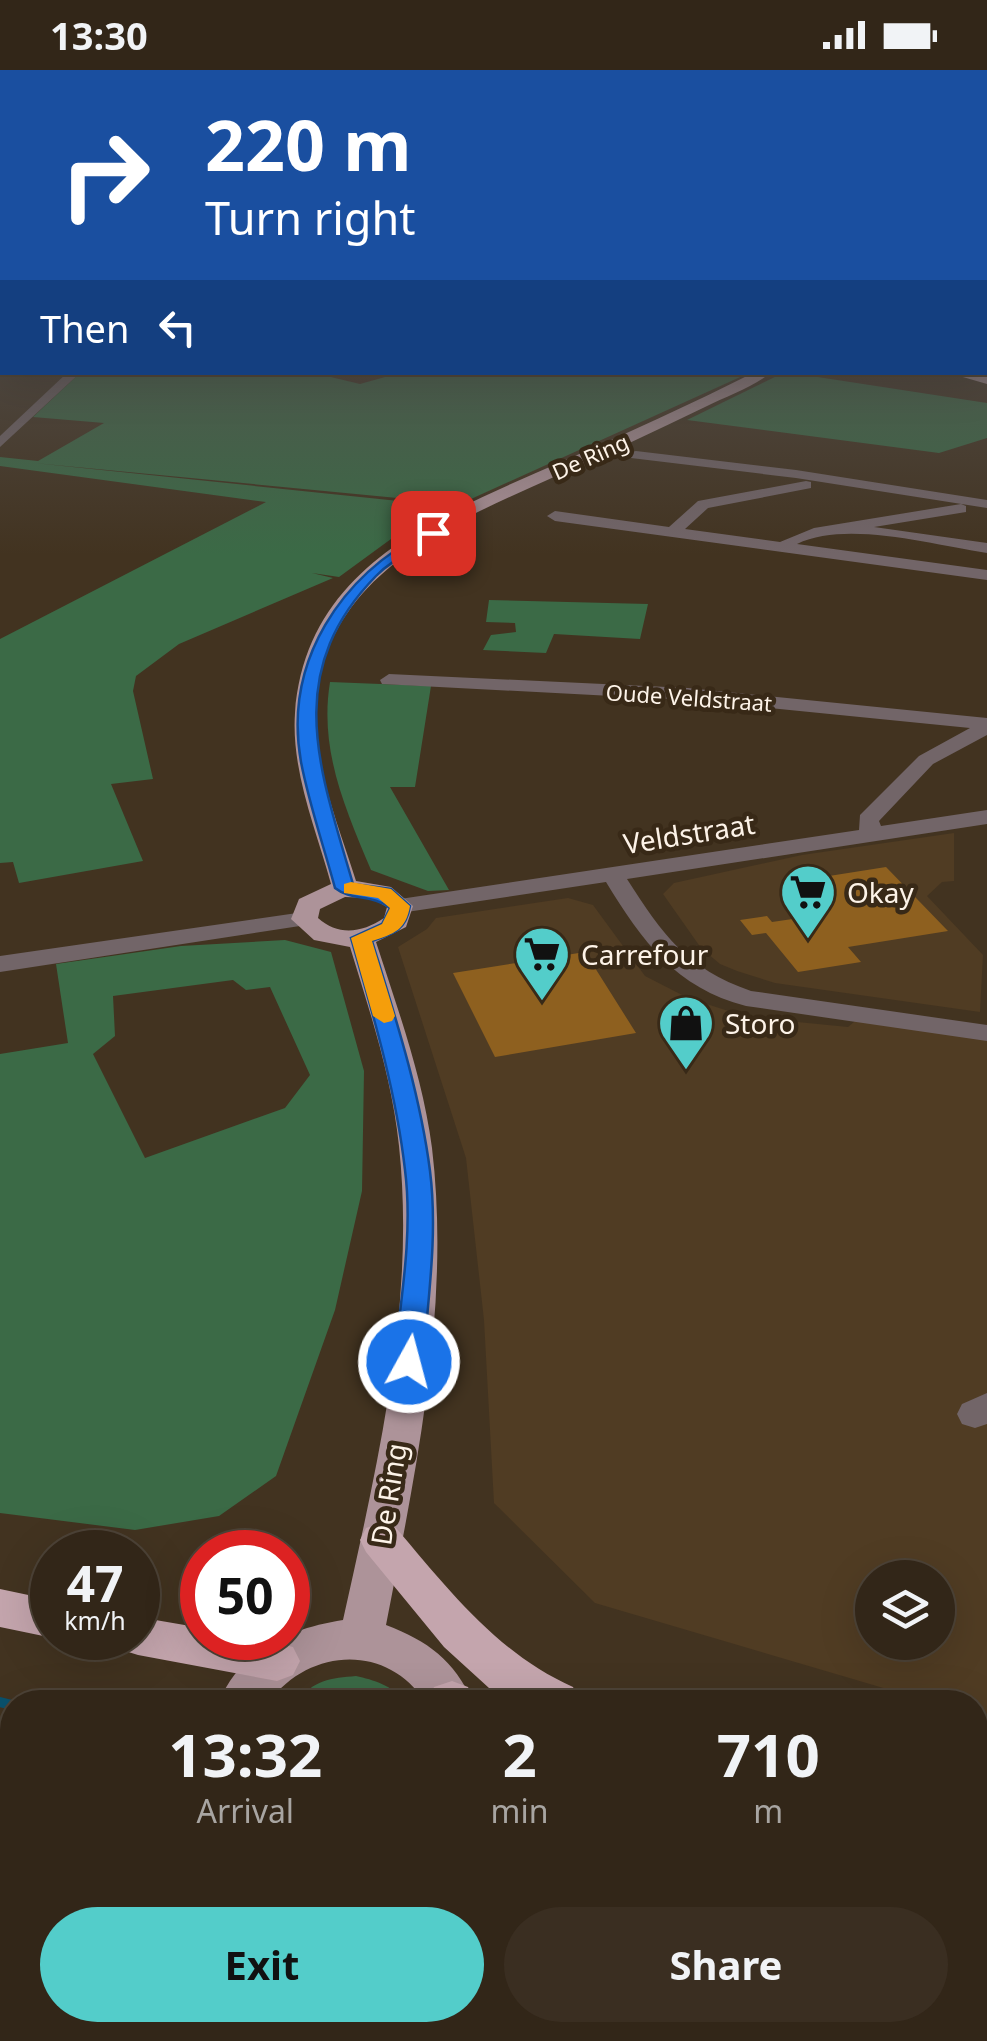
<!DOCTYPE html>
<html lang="en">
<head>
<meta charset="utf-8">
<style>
	body { margin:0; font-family:"Noto Sans",sans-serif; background:#3a2e21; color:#f1f3f6; height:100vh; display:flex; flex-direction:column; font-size:38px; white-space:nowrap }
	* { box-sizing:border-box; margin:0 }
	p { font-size:32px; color:#a8a5a2 }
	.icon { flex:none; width:55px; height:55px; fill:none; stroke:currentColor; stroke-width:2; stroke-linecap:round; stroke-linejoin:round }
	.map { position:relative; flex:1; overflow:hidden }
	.details { position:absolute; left:0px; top:1620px; width:988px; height:352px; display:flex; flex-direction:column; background:#322618; border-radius:40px 40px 0 0; box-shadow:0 10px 40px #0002,0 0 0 2px #4d4337 }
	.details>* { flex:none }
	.hud { position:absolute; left:0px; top:0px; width:988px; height:305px; box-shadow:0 10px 40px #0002,0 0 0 2px #4d4337; background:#1a4fa0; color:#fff; overflow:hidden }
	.buttons { position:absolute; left:855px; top:1490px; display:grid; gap:20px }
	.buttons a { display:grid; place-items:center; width:100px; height:100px; border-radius:50%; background:#322618; box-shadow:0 10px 40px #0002,0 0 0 2px #4d4337; font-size:50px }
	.speed { position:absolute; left:30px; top:1460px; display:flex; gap:20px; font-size:50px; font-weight:700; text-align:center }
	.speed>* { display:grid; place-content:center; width:130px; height:130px; border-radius:50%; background:#322618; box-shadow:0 10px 40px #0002,0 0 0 2px #4d4337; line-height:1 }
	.speed small { font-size:25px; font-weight:400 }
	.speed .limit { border:15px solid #d22; background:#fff; color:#111 }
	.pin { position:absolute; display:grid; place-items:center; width:85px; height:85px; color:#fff; margin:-42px; border-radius:20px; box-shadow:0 5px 15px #0006 }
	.me { position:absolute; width:110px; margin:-55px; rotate:7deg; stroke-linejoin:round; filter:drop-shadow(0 0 8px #0008) }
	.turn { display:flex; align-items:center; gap:35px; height:210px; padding:0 40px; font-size:45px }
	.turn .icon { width:130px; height:130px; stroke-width:2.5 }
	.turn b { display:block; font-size:70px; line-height:85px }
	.then { display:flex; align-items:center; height:95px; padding:0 40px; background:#0003; gap:20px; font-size:38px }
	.eta { display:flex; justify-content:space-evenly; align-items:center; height:170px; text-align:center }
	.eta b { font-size:60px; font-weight:700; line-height:70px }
	.action { display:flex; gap:20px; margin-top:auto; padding:20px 40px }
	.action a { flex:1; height:115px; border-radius:60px; background:#53cdca; color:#111; font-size:40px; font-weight:700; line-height:115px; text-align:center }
	.action a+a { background:#3a2e21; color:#f1f3f6 }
	.status { display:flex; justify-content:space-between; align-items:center; height:70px; padding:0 50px; background:#322618; direction:ltr }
	.status svg { height:28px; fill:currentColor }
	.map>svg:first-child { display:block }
	.built { fill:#503c23; fill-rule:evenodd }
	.green { fill:#3b6a46; fill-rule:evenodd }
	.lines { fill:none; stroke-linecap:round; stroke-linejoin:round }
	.stream { stroke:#0a526d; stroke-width:10 }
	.building { fill:#8e601f }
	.minor { fill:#726568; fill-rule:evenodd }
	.major { fill:#ad9399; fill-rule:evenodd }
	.highway { fill:#c4a5ad; fill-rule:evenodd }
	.route { fill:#1a73e8; stroke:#114b97; stroke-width:2.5 }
	.slow { fill:#f59e0b }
	.labels { text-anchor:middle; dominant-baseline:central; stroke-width:9; stroke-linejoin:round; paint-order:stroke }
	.far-street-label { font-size:22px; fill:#fdf3e8; stroke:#382917 }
	.street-label { font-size:28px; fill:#fdf3e8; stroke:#382917 }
	.poi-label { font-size:28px; fill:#fdf3e8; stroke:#382917; text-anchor:start }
</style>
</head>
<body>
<div class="status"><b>13:30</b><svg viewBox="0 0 49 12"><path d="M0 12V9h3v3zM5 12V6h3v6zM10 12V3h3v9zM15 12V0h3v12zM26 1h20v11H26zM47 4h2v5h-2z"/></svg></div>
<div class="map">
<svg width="987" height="1971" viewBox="0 0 987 1971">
	<rect width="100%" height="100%" fill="#423320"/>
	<!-- built -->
	<path class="built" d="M 954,763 L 954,811 L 942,812 L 927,826 L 983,885 L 980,942 L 775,913 L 737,901 L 720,894 L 701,878 L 663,824 L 674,813 L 802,785 Z
		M 568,828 L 593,835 L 645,906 L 688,928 L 747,947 L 848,957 L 861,946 L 985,963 L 987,952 L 987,1650 L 975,1646 L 975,1632 L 931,1632 L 595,1533 L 494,1433 L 484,1250 L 466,1088 L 398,877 L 427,859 L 436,848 ZM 872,1508 L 938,1508 L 938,1572 L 872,1572 Z"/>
	<!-- green -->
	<path class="green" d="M 403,302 L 749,303 L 460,434 L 34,393 L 447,436 L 447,439 L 391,469 L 339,507 L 312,503 L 333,508 L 179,574 L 136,606 L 133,621 L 153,709 L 111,714 L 143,791 L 19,813 L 13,792 L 0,793 L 0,569 L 266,432 L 0,396 L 0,387 L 38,391 L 104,353 L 33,347 L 80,303 L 314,303 L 360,314 Z
		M 785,302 L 987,333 L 987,368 L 939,383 L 687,350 Z
		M 489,530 L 648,534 L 640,569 L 554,564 L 546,583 L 483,580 L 491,565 L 516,562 L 515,553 L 486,552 Z
		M 330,612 L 431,616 L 415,717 L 390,717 L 449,820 L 428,821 L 371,800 C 345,738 319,680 330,612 Z
		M 285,870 L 331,882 L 364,1001 L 362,1121 L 335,1240 L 276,1406 L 219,1446 L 135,1460 L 0,1443 L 0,984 L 68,973 L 56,894 L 181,876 ZM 233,910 L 246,920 L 270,917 L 310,1005 L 285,1038 L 145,1088 L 93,984 L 115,966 L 113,926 Z
		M 356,1606 C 373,1610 394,1615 402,1632 L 299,1632 C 311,1610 332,1608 356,1606 Z"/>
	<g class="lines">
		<!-- stream -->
		<path class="stream" d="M 0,1632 L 12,1635"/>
	</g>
	<!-- building -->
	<path class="building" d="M 886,797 L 948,861 L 848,877 L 861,892 L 798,902 L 766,863 L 752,865 L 740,850 L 767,846 L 772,852 L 820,845 L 791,812 Z
		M 585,882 L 636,963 L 495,987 L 453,903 Z"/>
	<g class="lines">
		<!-- minor -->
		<path class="minor" d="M 0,267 L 2,267 L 2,273 L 0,273 Z
			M 68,302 L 81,302 L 0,377 L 0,366 Z
			M 636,381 L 796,400 L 987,430 L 987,438 L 796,408 L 631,388 L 631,382 Z
			M 806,411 L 811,412 L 811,418 L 708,438 L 685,459 L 780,472 L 814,458 L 961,434 L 966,436 L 966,442 L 874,457 L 987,473 L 987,483 C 932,475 847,450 797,474 L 987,500 L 987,510 L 555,451 L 547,446 L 555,441 L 669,457 L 698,431 Z
			M 389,604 L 688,618 L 987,648 L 987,665 L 933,694 L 879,751 L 881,756 L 987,740 L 987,754 L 627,809 C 663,865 686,898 751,921 L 987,955 L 987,971 L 746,936 C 676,918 642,871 606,812 L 400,843 L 388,836 L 400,829 L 859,760 L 860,745 L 919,686 L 970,658 L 688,630 L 382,614 L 380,610 Z
			M 304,842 L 316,849 L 313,854 L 0,902 L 0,886 Z
			M 987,1323 L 987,1354 L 975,1358 L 962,1354 L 957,1344 L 962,1334 Z"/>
		<!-- major -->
		<path class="major" d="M 755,302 L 772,302 C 753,317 727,326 705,337 C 655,361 605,385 554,407 C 439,458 305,515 317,665 C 321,715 341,763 356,811 L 391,817 L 413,836 L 406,857 L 376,872 C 398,940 423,1008 432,1078 C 451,1237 416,1400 386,1555 C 428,1571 454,1590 473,1632 L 425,1632 C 387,1573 309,1578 269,1632 L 219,1632 C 240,1580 291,1558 343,1550 C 377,1397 416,1234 399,1076 C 392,1008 370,942 350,877 L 314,870 L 291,849 L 299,829 L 331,814 C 316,759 291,701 295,643 C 306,493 444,444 561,392 C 626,364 691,334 755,302 ZM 345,827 L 371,828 L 387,837 L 384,848 C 362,863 338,866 318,848 L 320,839 Z
			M 955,302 L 987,306 L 987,314 L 956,305 Z
			M 393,1960 L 448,1960 L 444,1971 L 389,1971 Z"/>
		<!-- highway -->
		<path class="highway" d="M 381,1453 L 396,1458 C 449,1520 497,1583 573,1617 L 580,1632 L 511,1632 L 489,1618 L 444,1577 L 366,1482 L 360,1470 L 366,1458 Z
			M 0,1519 L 52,1530 L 53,1568 L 0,1557 Z
			M 138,1547 L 202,1558 L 202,1568 L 256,1568 L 293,1577 L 300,1591 L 293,1605 L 277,1611 L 138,1585 L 122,1580 L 116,1568 L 138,1568 Z
			M 452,1611 L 468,1617 L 475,1632 L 427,1632 L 434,1617 Z
			M 0,1676 L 12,1679 L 12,1723 L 0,1720 Z
			M 975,1719 L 987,1723 L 987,1769 L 975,1765 Z
			M 0,1776 L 12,1780 L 12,1830 L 0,1826 Z
			M 0,1866 L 12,1869 L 12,1921 L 0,1918 Z
			M 975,1900 L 987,1903 L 987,1957 L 975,1954 Z
			M 150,1960 L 207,1960 L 209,1965 L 207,1971 L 154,1971 Z
			M 606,1960 L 700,1960 L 704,1971 L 610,1971 Z"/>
	</g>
	<!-- sky -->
	<linearGradient id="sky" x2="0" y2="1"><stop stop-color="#241c12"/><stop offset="0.43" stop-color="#54504e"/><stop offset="1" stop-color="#54504e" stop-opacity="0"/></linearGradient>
	<rect width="987" height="485" fill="url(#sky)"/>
	<!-- route -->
	<path class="route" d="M 428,461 L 439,463 C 420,479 394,487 376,506 C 281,603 320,700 353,814 L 391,819 L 410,836 C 406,860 394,864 372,871 C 395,946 420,1023 430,1101 C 438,1164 428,1229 423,1292 L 419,1299 L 409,1303 L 399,1299 L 394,1292 C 401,1229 413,1163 405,1100 C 396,1021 373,944 351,868 L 382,854 L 390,838 C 373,824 351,831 335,818 C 324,777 309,734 301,692 C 283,591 341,505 428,461 Z"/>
	<!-- slow -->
	<path class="slow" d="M 351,812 L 391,819 L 410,836 C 406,860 394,864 372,871 L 395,946 L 392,951 L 384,953 L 373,946 L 351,868 L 382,854 L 390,838 L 378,828 L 344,823 L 344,814 Z"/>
	<!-- icons -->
	<defs>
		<g id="supermarket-pin" transform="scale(2.875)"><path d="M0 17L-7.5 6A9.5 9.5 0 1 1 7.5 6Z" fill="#53cdca" stroke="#382917"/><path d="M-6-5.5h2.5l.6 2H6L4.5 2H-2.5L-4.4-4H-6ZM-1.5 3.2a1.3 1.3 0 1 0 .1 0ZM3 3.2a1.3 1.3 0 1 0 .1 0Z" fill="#111"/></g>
		<g id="shop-pin" transform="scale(2.875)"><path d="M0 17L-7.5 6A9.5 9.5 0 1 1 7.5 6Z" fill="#53cdca" stroke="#382917"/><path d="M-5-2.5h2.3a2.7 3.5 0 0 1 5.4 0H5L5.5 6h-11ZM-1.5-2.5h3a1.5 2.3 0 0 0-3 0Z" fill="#111"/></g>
	</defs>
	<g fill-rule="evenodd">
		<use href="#supermarket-pin" x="808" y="822"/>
		<use href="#supermarket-pin" x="542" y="884"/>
		<use href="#shop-pin" x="686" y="953"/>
	</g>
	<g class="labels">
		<!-- far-street labels -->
		<g class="far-street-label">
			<text transform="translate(590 386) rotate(-24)">De Ring</text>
			<text transform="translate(689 627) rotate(4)">Oude Veldstraat</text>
		</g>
		<!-- street labels -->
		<g class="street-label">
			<text transform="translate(689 763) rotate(-9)">Veldstraat</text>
			<text transform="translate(388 1424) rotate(-81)">De Ring</text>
		</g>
		<!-- poi labels -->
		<g class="poi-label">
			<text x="847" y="822">Okay</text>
			<text x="581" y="884">Carrefour</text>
			<text x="725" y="953">Storo</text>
		</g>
	</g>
</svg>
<div class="buttons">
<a><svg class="icon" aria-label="layers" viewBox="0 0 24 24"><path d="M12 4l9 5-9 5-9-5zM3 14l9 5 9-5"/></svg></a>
</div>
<div class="speed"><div>47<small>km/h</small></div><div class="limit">50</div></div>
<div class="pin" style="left:433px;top:463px;background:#d93025"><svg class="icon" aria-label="arrive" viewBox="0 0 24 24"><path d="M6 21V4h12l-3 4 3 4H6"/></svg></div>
<svg class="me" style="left:409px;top:1292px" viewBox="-20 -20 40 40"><circle r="17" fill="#1a73e8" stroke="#fff" stroke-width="3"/><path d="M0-11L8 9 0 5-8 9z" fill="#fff"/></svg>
<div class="hud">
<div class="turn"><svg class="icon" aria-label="right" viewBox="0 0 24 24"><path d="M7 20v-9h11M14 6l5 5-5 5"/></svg><div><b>220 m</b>Turn right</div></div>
<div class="then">Then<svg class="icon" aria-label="left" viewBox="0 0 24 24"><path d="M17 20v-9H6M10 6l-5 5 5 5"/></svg></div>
</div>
<section class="details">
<div class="eta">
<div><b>13:32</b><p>Arrival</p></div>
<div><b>2</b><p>min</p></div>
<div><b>710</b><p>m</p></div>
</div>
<div class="action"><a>Exit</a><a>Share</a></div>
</section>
</div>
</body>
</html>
